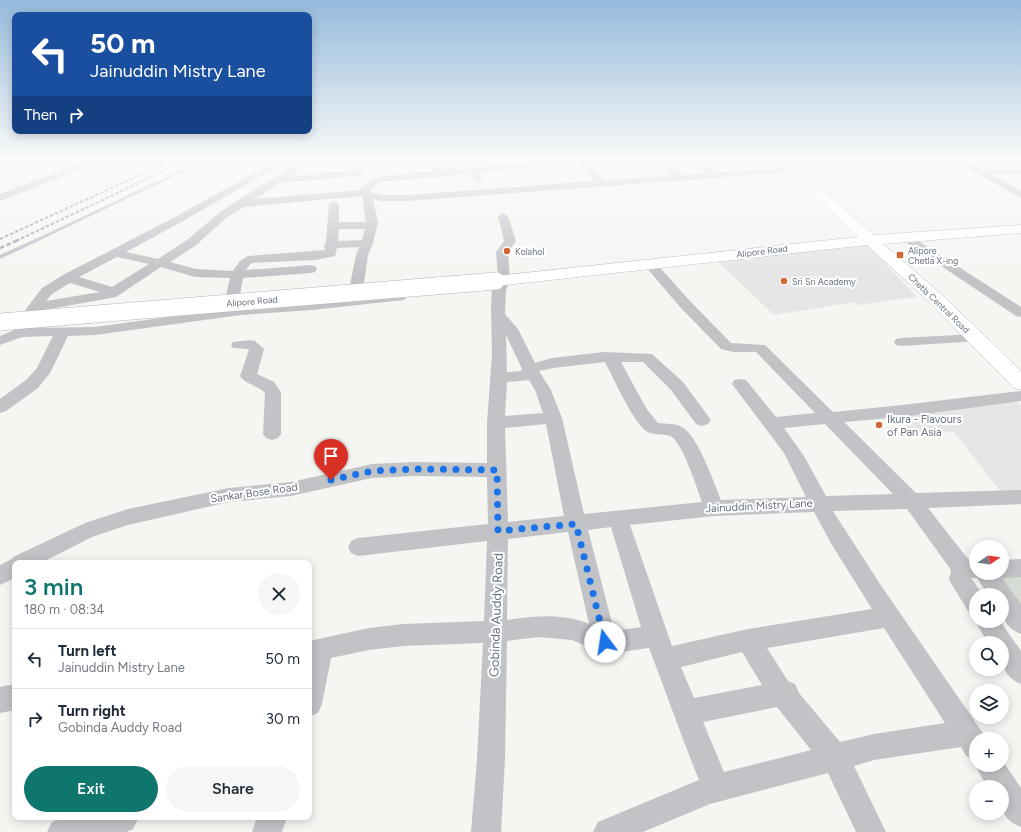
<!DOCTYPE html>
<html lang="en">
<head>
<meta charset="utf-8">
<style>
	body { margin:0; font-family:Figtree,sans-serif; background:#f6f6f7; color:#1f2937; height:100vh; display:flex; flex-direction:column; font-size:15px; white-space:nowrap }
	* { box-sizing:border-box; margin:0 }
	p { font-size:13px; color:#747a83 }
	.icon { flex:none; width:22px; height:22px; fill:none; stroke:currentColor; stroke-width:2; stroke-linecap:round; stroke-linejoin:round }
	.map { position:relative; flex:1; overflow:hidden }
	.details { position:absolute; left:12px; top:560px; width:300px; height:260px; display:flex; flex-direction:column; background:#fff; border-radius:8px; box-shadow:0 2px 10px #0003 }
	.details>* { flex:none }
	.top-card { position:absolute; left:12px; top:12px; width:300px; height:122px; border-radius:8px; box-shadow:0 2px 10px #0003; background:#1a4fa0; color:#fff; overflow:hidden }
	.needle { width:26px; rotate:77deg }
	.tools { position:absolute; left:969px; top:540px; display:grid; gap:8px }
	.tools a { display:grid; place-items:center; width:40px; height:40px; border-radius:50%; background:#fff; box-shadow:0 2px 10px #0003; font-size:20px }
	.pin { position:absolute; display:grid; place-items:center; width:34px; height:34px; color:#fff; margin:-41px -17px; border-radius:50% 50% 50% 0; rotate:-45deg; box-shadow:0 0 4px #0007 }
	.pin .icon { rotate:45deg }
	.me { position:absolute; width:44px; margin:-22px; rotate:346deg; stroke-linejoin:round; filter:drop-shadow(0 0 3px #0008) }
	.turn { display:flex; align-items:center; gap:14px; height:84px; padding:0 12px; font-size:18px }
	.turn .icon { width:52px; height:52px; stroke-width:2.5 }
	.turn b { display:block; font-size:28px; line-height:34px }
	.then { display:flex; align-items:center; height:38px; padding:0 12px; background:#0003; gap:8px; font-size:15px }
	.round { display:grid; place-items:center; flex:none; width:42px; height:42px; border-radius:21px; background:#f6f6f7 }
	.summary { display:flex; align-items:center; justify-content:space-between; height:68px; padding:0 12px }
	h1 { font-size:24px; font-weight:600; line-height:30px; color:#0f766e }
	.cta { display:flex; gap:8px; margin-top:auto; padding:8px 12px }
	.cta a { flex:1; height:46px; border-radius:24px; background:#0f766e; color:#fff; font-size:16px; font-weight:600; line-height:46px; text-align:center }
	.cta a+a { background:#f6f6f7; color:#1f2937 }
	ul { padding:0; list-style:none }
	li { display:flex; align-items:center; gap:12px; height:60px; padding:0 12px; border-top:1px solid #e0e1e3 }
	li div { flex:1 }
	li b { display:block; font-size:15px }
	li em { font-style:normal }
	.map>svg:first-child { display:block }
	.built { fill:#e5e6e5 }
	.green { fill:#d6dbd3 }
	.lines { fill:none; stroke-linecap:round; stroke-linejoin:round }
	.stream-far1 { stroke:#bac3c8; stroke-width:3 }
	.stream { stroke:#bac3c8; stroke-width:3.5 }
	.major-casing { stroke:#b2b5b9; stroke-width:1 }
	.minor { fill:#c1c3c7; fill-rule:evenodd }
	.major { fill:#fff; fill-rule:evenodd }
	.rail-far1 { stroke:#a2a6ab; stroke-width:2; stroke-dasharray:3.5 2; stroke-linecap:butt }
	.rail { stroke:#a2a6ab; stroke-width:2.5; stroke-dasharray:4.5 2.5; stroke-linecap:butt }
	.major-bridge-casing { stroke:#b2b5b9; stroke-width:18; stroke-linecap:butt }
	.major-bridge { stroke:#fff; stroke-width:17 }
	.route { stroke:#1a73e8; stroke-width:7; stroke-dasharray:0 12.6 }
	.poi-dot { fill:#d26734; stroke:#fff; stroke-width:1.5 }
	.labels { text-anchor:middle; dominant-baseline:central; stroke-width:4; stroke-linejoin:round; paint-order:stroke }
	.far-poi-label { font-size:9px; fill:#677280; stroke:#fff; text-anchor:start }
	.far-street-label { font-size:9px; fill:#677280; stroke:#fff }
	.poi-label { font-size:11px; fill:#677280; stroke:#fff; text-anchor:start }
	.street-label { font-size:11px; fill:#677280; stroke:#fff }
	.near-street-label { font-size:13px; fill:#677280; stroke:#fff }
</style>
</head>
<body>
<div class="map">
<svg width="1021" height="832" viewBox="0 0 1021 832">
	<rect width="100%" height="100%" fill="#f5f5f2"/>
	<!-- built -->
	<path class="built" d="M 865,242 L 917,297 L 857,305 L 854,302 L 774,315 L 715,259 Z
		M 1018,402 L 1021,405 L 1021,491 L 1001,492 L 954,432 L 911,431 L 898,414 Z"/>
	<!-- green -->
	<path class="green" d="M 1021,572 L 1021,618 L 990,574 Z"/>
	<g class="lines">
		<!-- stream-far1 -->
		<path class="stream-far1" d="M 35,241 L 205,160"/>
		<!-- stream -->
		<path class="stream" d="M 0,257 L 37,240"/>
		<!-- major casing -->
		<g class="major-casing">
			<path id="major" d="M 778,160 L 791,160 L 874,235 L 1021,225 L 1021,233 L 883,244 L 939,292 L 1021,371 L 1021,390 L 1014,388 L 927,300 L 867,245 L 496,286 L 490,285 L 488,281 L 490,277 L 496,276 L 858,237 Z"/>
		</g>
		<!-- minor -->
		<path class="minor" d="M 0,160 L 8,160 L 0,164 Z
			M 89,160 L 102,160 L 100,162 L 0,201 L 0,194 Z
			M 278,160 L 289,160 L 183,221 L 126,252 L 158,259 L 187,240 L 218,214 L 235,202 L 303,160 L 314,160 L 291,176 L 354,170 L 360,163 L 360,160 L 368,160 L 369,162 L 436,160 L 440,163 L 442,170 L 549,160 L 557,160 L 560,162 L 555,165 L 479,172 L 483,179 L 478,182 L 475,181 L 470,174 L 443,176 L 439,178 L 435,177 L 379,182 L 369,192 L 382,195 L 408,195 L 594,181 L 580,162 L 583,160 L 588,160 L 604,180 L 671,175 L 659,160 L 668,160 L 681,175 L 705,173 L 694,160 L 703,160 L 716,172 L 795,166 L 800,169 L 795,172 L 408,201 L 382,201 L 373,199 L 378,222 L 373,243 L 368,255 L 363,290 L 361,293 L 351,293 L 349,290 L 356,255 L 359,247 L 337,248 L 335,256 L 315,260 L 251,263 L 246,270 L 311,265 L 315,266 L 317,269 L 315,272 L 311,273 L 243,278 L 239,300 L 237,303 L 227,303 L 225,300 L 230,278 L 195,277 L 161,267 L 116,297 L 39,311 L 29,328 L 95,327 L 241,307 L 312,302 L 399,293 L 404,294 L 406,297 L 404,300 L 312,310 L 241,315 L 95,335 L 68,336 L 50,373 L 38,388 L 6,411 L 0,413 L 0,399 L 26,380 L 37,368 L 53,336 L 22,337 L 0,345 L 0,336 L 14,330 L 23,313 L 42,288 L 63,275 L 175,217 ZM 430,164 L 433,171 L 373,177 L 359,190 L 255,199 L 280,183 L 357,176 L 364,172 L 367,168 ZM 362,196 L 366,222 L 339,222 L 339,204 L 334,201 L 329,204 L 326,242 L 324,245 L 325,250 L 248,256 L 240,261 L 233,271 L 196,269 L 170,262 L 195,246 L 226,218 L 244,207 ZM 339,229 L 365,229 L 362,240 L 338,241 ZM 117,257 L 149,264 L 112,287 L 79,277 ZM 70,283 L 100,292 L 46,301 L 52,294 Z
			M 952,160 L 963,160 L 982,170 L 1021,168 L 1021,174 L 992,175 L 1021,191 L 1021,198 Z
			M 503,213 L 508,216 L 516,241 L 508,252 L 510,279 L 506,290 L 505,314 L 518,329 L 535,363 L 552,358 L 604,352 L 652,354 L 683,382 L 711,420 L 708,424 L 702,426 L 696,424 L 671,390 L 643,362 L 621,362 L 646,408 L 658,423 C 666,424 675,423 682,427 C 698,436 714,483 721,500 L 806,497 L 784,453 L 732,384 L 734,380 L 740,379 L 746,380 L 776,417 L 815,413 L 756,352 L 733,352 L 721,349 L 680,307 L 646,267 L 644,264 L 646,261 L 654,261 L 690,301 L 731,343 L 765,345 L 833,412 L 902,405 L 1021,391 L 1021,401 L 902,417 L 844,422 L 916,493 L 1021,490 L 1021,504 L 928,508 L 968,559 L 976,560 L 976,573 L 1002,573 L 1002,560 L 1021,559 L 1021,577 L 1002,578 L 1021,604 L 1021,634 C 1002,627 1002,612 1002,595 L 988,595 L 977,578 L 971,578 L 983,595 L 976,595 L 976,614 L 968,611 L 949,580 L 951,570 L 907,509 L 833,511 L 880,584 L 987,739 L 976,739 L 976,759 L 966,756 L 961,747 L 874,760 L 854,766 L 886,832 L 856,832 L 828,773 L 710,804 L 643,832 L 593,832 L 598,822 L 699,780 C 681,736 666,692 649,648 L 605,654 L 572,640 L 538,637 L 507,641 L 505,759 L 501,832 L 471,832 L 477,759 L 483,643 L 403,646 L 369,650 L 331,658 L 322,704 L 318,713 L 309,717 L 309,641 L 369,628 L 403,624 L 484,621 L 487,541 L 358,556 L 351,553 L 348,547 L 351,541 L 358,538 L 488,524 L 487,477 L 415,476 L 372,478 L 291,496 L 229,502 L 128,525 L 92,537 L 41,563 L 15,563 L 15,578 L 0,585 L 0,565 L 12,559 L 13,557 L 85,523 L 128,509 L 229,488 L 291,482 L 372,464 L 415,462 L 487,463 L 487,423 L 492,354 L 491,307 L 492,290 L 498,279 L 496,252 L 504,241 L 498,216 ZM 506,335 L 522,369 L 521,371 L 507,372 ZM 605,362 C 614,379 632,420 646,431 C 653,436 663,433 670,436 C 682,440 697,489 702,502 L 584,514 L 562,418 L 551,390 L 539,371 L 553,368 ZM 529,380 L 535,390 L 543,413 L 505,416 L 507,382 ZM 546,424 L 564,516 L 508,522 L 505,428 ZM 825,424 L 893,494 L 826,496 L 804,456 L 784,428 ZM 814,512 L 832,545 L 872,609 L 748,629 L 672,646 L 630,525 L 714,516 ZM 611,527 L 641,627 L 614,631 L 588,530 ZM 568,532 L 589,624 C 563,613 535,616 507,620 L 508,539 ZM 884,628 L 945,723 L 874,734 L 840,742 L 799,693 L 795,684 L 788,681 L 767,648 ZM 742,652 L 762,685 L 694,698 L 681,667 ZM 777,707 L 811,750 L 724,772 L 703,722 Z
			M 905,234 L 909,235 L 1021,307 L 1021,317 L 1016,316 L 901,239 L 899,237 L 901,235 Z
			M 975,334 L 980,335 L 982,338 L 980,341 L 901,346 L 896,345 L 894,342 L 896,339 L 901,338 Z
			M 250,340 L 255,341 L 264,349 L 257,374 L 274,382 L 281,392 L 281,434 L 278,438 L 272,440 L 266,438 L 263,434 L 265,393 C 258,385 246,385 240,376 L 249,350 L 247,349 L 233,348 L 231,345 L 233,342 Z
			M 976,620 L 976,621 L 1000,621 L 1021,651 L 1021,684 C 1001,676 1002,661 1002,643 L 988,643 L 975,621 Z
			M 15,684 L 15,710 L 0,713 L 0,687 Z
			M 1002,760 L 1021,788 L 1021,827 C 1000,819 1002,807 1002,787 L 987,787 L 975,765 L 976,763 L 976,765 L 1002,765 Z
			M 63,817 L 137,817 L 138,819 L 133,829 L 127,832 L 47,832 L 52,822 Z
			M 257,817 L 287,817 L 282,832 L 252,832 Z"/>
		<!-- major -->
		<use href="#major" class="major"/>
		<!-- rail-far1 -->
		<path class="rail-far1" d="M 0,239 L 166,163
			M 16,241 L 187,160"/>
		<!-- rail -->
		<path class="rail" d="M 0,248 L 18,240"/>
		<!-- major-bridge casing -->
		<g class="major-bridge-casing">
			<path id="major-bridge" d="M 0,322 L 496,281"/>
		</g>
		<!-- major-bridge -->
		<use href="#major-bridge" class="major-bridge"/>
	</g>
	<!-- sky -->
	<linearGradient id="sky" x2="0" y2="1"><stop stop-color="#95badb"/><stop offset="0.58" stop-color="#fafaf9"/><stop offset="1" stop-color="#fafaf9" stop-opacity="0"/></linearGradient>
	<rect width="1021" height="276" fill="url(#sky)"/>
	<g class="lines">
		<!-- route -->
		<path class="route" d="M 331,480 L 372,471 L 414,469 L 497,470 L 498,531 L 576,524 L 605,642"/>
	</g>
	<!-- markers -->
	<g class="poi-dot">
		<circle cx="507" cy="251" r="4"/>
		<rect x="896" y="251" width="8" height="8" rx="2"/>
		<circle cx="784" cy="281" r="4"/>
		<circle cx="879" cy="425" r="4"/>
	</g>
	<g class="labels">
		<!-- far-poi labels -->
		<g class="far-poi-label">
			<text x="908" y="250">Alipore<tspan x="908" dy="10">Chetla X-ing</tspan></text>
			<text x="515" y="251">Kolahol</text>
			<text x="792" y="281">Sri Sri Academy</text>
		</g>
		<!-- far-street labels -->
		<g class="far-street-label">
			<text transform="translate(762 251) rotate(-7)">Alipore Road</text>
			<text transform="translate(252 301) rotate(-5)">Alipore Road</text>
			<text transform="translate(939 303) rotate(44)">Chetla Central Road</text>
		</g>
		<!-- poi labels -->
		<g class="poi-label">
			<text x="887" y="419">Ikura - Flavours<tspan x="887" dy="13">of Pan Asia</tspan></text>
		</g>
		<!-- street labels -->
		<g class="street-label">
			<text transform="translate(254 493) rotate(-8)">Sankar Bose Road</text>
			<text transform="translate(759 506) rotate(-3)">Jainuddin Mistry Lane</text>
		</g>
		<!-- near-street labels -->
		<g class="near-street-label">
			<text transform="translate(496 615) rotate(-88)">Gobinda Auddy Road</text>
		</g>
	</g>
</svg>
<div class="tools">
<a><svg class="needle" viewBox="-14 -14 28 28"><path d="M0-13l5 13h-10z" fill="#e53935"/><path d="M0 13l5-13h-10z" fill="#747a83"/></svg></a>
<a><svg class="icon" aria-label="sound" viewBox="0 0 24 24"><path d="M4 9h4l5-4v14l-5-4H4zM17 9q2 3 0 6"/></svg></a>
<a><svg class="icon" aria-label="search" viewBox="0 0 24 24"><circle cx="10" cy="10" r="6"/><path d="M15 15l6 6"/></svg></a>
<a><svg class="icon" aria-label="layers" viewBox="0 0 24 24"><path d="M12 4l9 5-9 5-9-5zM3 14l9 5 9-5"/></svg></a>
<a>+</a>
<a>−</a>
</div>
<div class="pin" style="left:331px;top:480px;background:#d93025"><svg class="icon" aria-label="arrive" viewBox="0 0 24 24"><path d="M6 21V4h12l-3 4 3 4H6"/></svg></div>
<svg class="me" style="left:605px;top:642px" viewBox="-20 -20 40 40"><circle r="19" fill="#fff"/><path d="M0-13L10 11 0 6-10 11z" fill="#1a73e8"/></svg>
<div class="top-card">
<div class="turn"><svg class="icon" aria-label="left" viewBox="0 0 24 24"><path d="M17 20v-9H6M10 6l-5 5 5 5"/></svg><div><b>50 m</b>Jainuddin Mistry Lane</div></div>
<div class="then">Then<svg class="icon" aria-label="right" viewBox="0 0 24 24"><path d="M7 20v-9h11M14 6l5 5-5 5"/></svg></div>
</div>
<section class="details">
<div class="summary"><div><h1>3 min</h1><p>180 m · 08:34</p></div><a class="round"><svg class="icon" aria-label="close" viewBox="0 0 24 24"><path d="M6 6l12 12M18 6L6 18"/></svg></a></div>
<ul>
<li><svg class="icon" aria-label="left" viewBox="0 0 24 24"><path d="M17 20v-9H6M10 6l-5 5 5 5"/></svg><div><b>Turn left</b><p>Jainuddin Mistry Lane</p></div><em>50 m</em></li>
<li><svg class="icon" aria-label="right" viewBox="0 0 24 24"><path d="M7 20v-9h11M14 6l5 5-5 5"/></svg><div><b>Turn right</b><p>Gobinda Auddy Road</p></div><em>30 m</em></li>
</ul>
<div class="cta"><a>Exit</a><a>Share</a></div>
</section>
</div>
</body>
</html>
